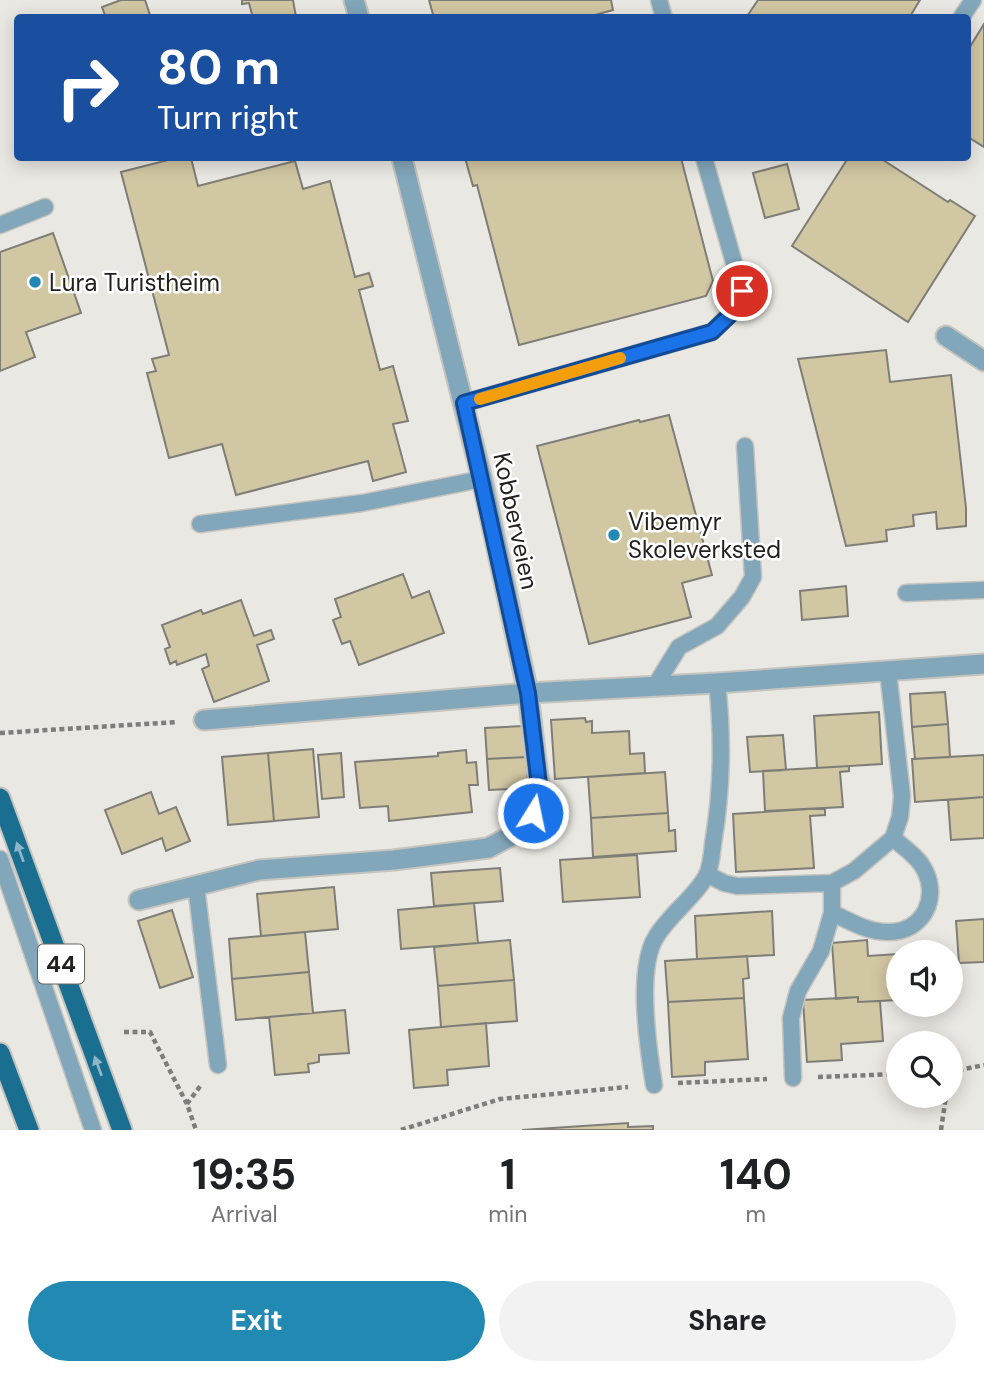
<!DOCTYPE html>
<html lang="en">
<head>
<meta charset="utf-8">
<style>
	body { margin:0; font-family:"DM Sans",sans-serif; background:#f2f2f2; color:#202124; height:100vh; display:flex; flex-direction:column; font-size:26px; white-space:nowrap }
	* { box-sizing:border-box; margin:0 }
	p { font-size:23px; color:#757577 }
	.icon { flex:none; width:38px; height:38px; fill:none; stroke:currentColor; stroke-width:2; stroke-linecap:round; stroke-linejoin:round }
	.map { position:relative; height:1130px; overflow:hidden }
	.sheet { display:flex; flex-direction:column; background:#fff; flex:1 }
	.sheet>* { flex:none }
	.guide { position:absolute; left:14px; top:14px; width:957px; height:147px; border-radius:7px; box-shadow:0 4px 18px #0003; background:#1a4fa0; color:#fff; overflow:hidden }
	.buttons { position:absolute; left:886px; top:940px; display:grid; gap:14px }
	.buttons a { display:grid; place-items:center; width:77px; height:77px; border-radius:50%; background:#fff; box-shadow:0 4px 18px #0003; font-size:35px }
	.pin { position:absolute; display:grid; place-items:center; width:60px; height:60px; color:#fff; margin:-30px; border:4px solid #fff; border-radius:50%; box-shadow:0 2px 7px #0007 }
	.me { position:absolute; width:77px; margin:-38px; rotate:10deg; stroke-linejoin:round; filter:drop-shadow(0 0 5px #0008) }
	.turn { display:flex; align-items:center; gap:24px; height:147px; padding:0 28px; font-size:32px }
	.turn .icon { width:91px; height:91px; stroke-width:2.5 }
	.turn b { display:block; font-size:49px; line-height:60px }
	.eta { display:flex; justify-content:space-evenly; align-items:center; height:119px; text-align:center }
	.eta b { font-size:42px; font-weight:700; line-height:49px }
	.action { display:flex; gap:14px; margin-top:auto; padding:14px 28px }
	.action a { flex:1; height:80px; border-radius:42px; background:#2289b2; color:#fff; font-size:28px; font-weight:700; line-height:80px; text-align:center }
	.action a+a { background:#f2f2f2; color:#202124 }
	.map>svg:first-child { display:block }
	.building { fill:#d2c7a3; stroke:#7e7d77; stroke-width:2 }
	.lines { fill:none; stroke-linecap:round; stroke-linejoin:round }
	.service-casing { stroke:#c6c4bf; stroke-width:19 }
	.minor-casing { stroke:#c6c4bf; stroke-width:23 }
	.primary-casing { stroke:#c6c4bf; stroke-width:23 }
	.path { stroke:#7f7d79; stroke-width:4.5; stroke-dasharray:5 3.5; stroke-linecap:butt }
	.service { stroke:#82a7ba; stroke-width:16 }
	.minor { stroke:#82a7ba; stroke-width:19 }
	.primary { stroke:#1a6f91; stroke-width:19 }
	.oneway { fill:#8cb7c8 }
	.route-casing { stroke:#114b97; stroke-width:18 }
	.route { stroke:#1a73e8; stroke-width:12 }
	.slow { stroke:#f59e0b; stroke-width:12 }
	.poi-dot { fill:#2289b2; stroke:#fff; stroke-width:2.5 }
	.labels { text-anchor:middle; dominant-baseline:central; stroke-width:5; stroke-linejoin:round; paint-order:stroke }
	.shield { fill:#fff; stroke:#646462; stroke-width:2 }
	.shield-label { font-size:23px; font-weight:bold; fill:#22211f }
	.poi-label { font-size:24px; fill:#22211f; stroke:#fff; text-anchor:start }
	.street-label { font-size:24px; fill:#22211f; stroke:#fff }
</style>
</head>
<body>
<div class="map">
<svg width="984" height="1130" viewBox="0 0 984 1130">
	<rect width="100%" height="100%" fill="#eae8e2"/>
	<!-- building -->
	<path class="building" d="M 121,0 L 145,0 L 151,18 L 106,18 L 102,7 Z
		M 242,0 L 293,0 L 296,17 L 253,18 L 249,3 L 242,4 Z
		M 429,0 L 611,0 L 613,10 L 584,18 L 434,18 Z
		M 758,0 L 920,0 L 909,18 L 752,18 L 748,15 Z
		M 984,24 L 984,147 L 968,137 L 968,50 Z
		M 176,158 L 191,158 L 198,186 L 295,161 L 303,189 L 330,181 L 355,277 L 369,273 L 373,286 L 359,290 L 380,370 L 393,366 L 408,421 L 393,424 L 406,472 L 373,481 L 368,461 L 236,495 L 222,444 L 169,458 L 147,373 L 156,371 L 152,359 L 169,355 L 121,172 Z
		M 465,158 L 681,158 L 713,281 L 706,296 L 519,345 L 477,185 L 473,186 Z
		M 848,158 L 880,158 L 948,202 L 950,200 L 975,216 L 908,322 L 792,246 Z
		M 787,164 L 799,209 L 765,218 L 753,173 Z
		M 53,233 L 81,313 L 26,332 L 35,357 L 0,371 L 0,252 Z
		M 886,350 L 890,382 L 951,375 L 966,508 L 966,526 L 937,529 L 936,512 L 913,515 L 914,526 L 886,530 L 887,541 L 846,546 L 798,359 Z
		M 669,415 L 712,575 L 682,583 L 691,617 L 589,644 L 537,446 L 639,420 L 640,422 Z
		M 403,574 L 412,598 L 429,591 L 444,633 L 359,665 L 350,641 L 342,644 L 333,620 L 341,617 L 335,599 Z
		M 846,586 L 848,616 L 802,620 L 800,591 Z
		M 241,600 L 254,636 L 271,630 L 274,639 L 257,645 L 269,681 L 214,702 L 202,669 L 209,666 L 206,654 L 177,665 L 176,661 L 170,664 L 165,649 L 170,647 L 162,625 L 201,610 L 203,614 Z
		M 945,692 L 948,724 L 912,727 L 910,694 Z
		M 879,712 L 882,764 L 817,768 L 814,716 Z
		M 585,718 L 586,722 L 592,721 L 592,733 L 629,731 L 630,754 L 644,753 L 645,773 L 555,779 L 551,720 Z
		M 948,724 L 950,757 L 915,759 L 912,727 Z
		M 523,726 L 526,757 L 487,759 L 485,728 Z
		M 783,735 L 786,770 L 750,772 L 747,737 Z
		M 313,749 L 319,817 L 274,821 L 268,753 Z
		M 466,750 L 467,763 L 476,762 L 478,785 L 469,785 L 472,812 L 389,821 L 388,806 L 360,808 L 355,762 L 438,756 L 438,753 Z
		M 268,753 L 274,821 L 228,825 L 222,757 Z
		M 341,753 L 344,797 L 322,799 L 318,755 Z
		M 984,755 L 984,797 L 915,802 L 912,759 Z
		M 526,757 L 528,788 L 489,790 L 487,759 Z
		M 849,766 L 849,771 L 840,772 L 843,807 L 765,811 L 763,771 Z
		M 665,772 L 668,813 L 591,818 L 588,777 Z
		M 151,792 L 159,814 L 176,807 L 190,841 L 166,851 L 162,838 L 122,854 L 105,810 Z
		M 984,797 L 984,838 L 951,840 L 948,800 Z
		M 825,808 L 825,815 L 810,816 L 814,868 L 736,872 L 733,814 Z
		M 668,813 L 669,831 L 675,830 L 676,851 L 593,857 L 591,818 Z
		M 637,855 L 640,897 L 563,902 L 560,860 Z
		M 500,868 L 503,901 L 434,906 L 431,873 Z
		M 334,887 L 338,929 L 261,936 L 257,894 Z
		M 474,903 L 478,943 L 401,949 L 398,910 Z
		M 172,910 L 193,977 L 160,988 L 138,921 Z
		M 772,911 L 774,955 L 697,959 L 695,916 Z
		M 984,919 L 984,962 L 959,963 L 956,921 Z
		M 305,932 L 309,972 L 232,979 L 229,939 Z
		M 510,940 L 514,980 L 438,986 L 434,947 Z
		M 867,940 L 868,956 L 898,954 L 898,1000 L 858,1002 L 858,997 L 836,999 L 832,943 Z
		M 747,956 L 749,978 L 743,979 L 744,998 L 668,1002 L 665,961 Z
		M 309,972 L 313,1013 L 236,1020 L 232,979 Z
		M 514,980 L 517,1021 L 441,1027 L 438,986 Z
		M 858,997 L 858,1002 L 880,1001 L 883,1041 L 841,1044 L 842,1060 L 807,1062 L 803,1000 Z
		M 744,998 L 748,1059 L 705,1062 L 705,1075 L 672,1077 L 668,1002 Z
		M 345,1010 L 349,1053 L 319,1055 L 319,1062 L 308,1064 L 309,1072 L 275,1075 L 269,1017 Z
		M 486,1023 L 489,1066 L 447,1070 L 448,1085 L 414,1088 L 409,1030 Z
		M 628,1123 L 628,1127 L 653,1126 L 653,1130 L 522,1130 Z"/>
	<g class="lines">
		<!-- service casing -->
		<g class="service-casing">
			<path id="service" d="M 659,0 L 664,18
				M 961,18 L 973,0
				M 0,225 L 45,207
				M 464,403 L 712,332 L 733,311 L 742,291 L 704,158
				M 200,524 L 362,503 L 482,479
				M 906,593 L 984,590
				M 655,686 L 679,647 L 717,626 L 742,597 L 753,577 L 745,446
				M 0,859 L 93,1130
				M 707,874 L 724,883 L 737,886 L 832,883 L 854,871 L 893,838 L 900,817 L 902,796 L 888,671
				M 196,886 L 218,1065
				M 832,913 C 850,921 867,932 887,932 C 925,933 942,894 921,864 C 914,854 902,846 893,838
				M 793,1078 L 791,1018 L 798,991 L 821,951 L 832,913 L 832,883
				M 654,1085 C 648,1048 636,969 656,937 C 669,915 695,897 707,875 C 711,866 712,853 713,844 C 722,791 723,736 717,683"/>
		</g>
		<!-- minor casing -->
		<g class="minor-casing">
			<path id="minor" d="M 354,0 L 359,18
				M 946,336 L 984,361
				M 204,720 L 528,693 L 717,683 L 984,664
				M 139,900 L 259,870 L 394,860 L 488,848 L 515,834 L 533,813 L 539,785 L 528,693 L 482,479 L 402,158"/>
		</g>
		<!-- primary casing -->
		<g class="primary-casing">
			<path id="primary" d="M 0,798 L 122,1130
				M 0,1053 L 29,1130"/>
		</g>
		<!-- path -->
		<path class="path" d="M 0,733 L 177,722
			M 124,1032 L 150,1032 L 187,1104 L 196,1130
			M 950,1072 L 984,1065
			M 818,1077 L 898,1074
			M 678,1083 L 767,1079
			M 187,1104 L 201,1085
			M 401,1130 L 500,1099 L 628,1087
			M 941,1130 L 946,1096"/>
		<!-- service -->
		<use href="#service" class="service"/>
		<!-- minor -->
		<use href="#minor" class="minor"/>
		<!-- primary -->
		<use href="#primary" class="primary"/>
	</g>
	<!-- one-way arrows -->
	<defs><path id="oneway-solid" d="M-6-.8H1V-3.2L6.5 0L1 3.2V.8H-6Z" transform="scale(1.75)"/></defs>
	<g class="oneway">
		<use href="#oneway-solid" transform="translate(20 852) rotate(-110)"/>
		<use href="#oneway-solid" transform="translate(98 1066) rotate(-110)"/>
	</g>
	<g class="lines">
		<!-- route casing -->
		<g class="route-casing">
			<path id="route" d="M 533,813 L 539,785 L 528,693 L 464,403 L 712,332 L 733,312 L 742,291"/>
		</g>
		<!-- route -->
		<use href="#route" class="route"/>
		<!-- slow -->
		<path class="slow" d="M 480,399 L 620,358"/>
	</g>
	<!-- markers -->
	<g class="poi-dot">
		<circle cx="35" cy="282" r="7"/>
		<circle cx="614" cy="535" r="7"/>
	</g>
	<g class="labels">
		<!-- shield labels -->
		<rect class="shield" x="38" y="944.5" width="46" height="39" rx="5"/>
		<g class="shield-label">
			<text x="61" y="964">44</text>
		</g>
		<!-- poi labels -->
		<g class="poi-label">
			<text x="49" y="282">Lura Turistheim</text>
			<text x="628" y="521">Vibemyr<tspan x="628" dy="28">Skoleverksted</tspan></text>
		</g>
		<!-- street labels -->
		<g class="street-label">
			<text transform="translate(516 521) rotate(78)">Kobberveien</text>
		</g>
	</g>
</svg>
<div class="buttons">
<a><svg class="icon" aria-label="sound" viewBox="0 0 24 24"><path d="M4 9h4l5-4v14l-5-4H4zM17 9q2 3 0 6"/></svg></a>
<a><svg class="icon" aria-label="search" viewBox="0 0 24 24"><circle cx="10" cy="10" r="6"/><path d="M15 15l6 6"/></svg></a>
</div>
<div class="pin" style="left:742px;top:291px;background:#d93025"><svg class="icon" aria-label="arrive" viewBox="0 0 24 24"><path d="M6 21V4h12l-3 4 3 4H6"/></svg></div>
<svg class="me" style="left:533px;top:813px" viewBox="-20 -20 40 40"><circle r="17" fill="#1a73e8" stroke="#fff" stroke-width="3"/><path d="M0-11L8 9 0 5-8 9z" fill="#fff"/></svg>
<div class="guide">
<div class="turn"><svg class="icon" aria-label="right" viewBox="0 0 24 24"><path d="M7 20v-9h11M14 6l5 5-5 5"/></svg><div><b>80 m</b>Turn right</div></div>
</div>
</div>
<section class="sheet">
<div class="eta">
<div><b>19:35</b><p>Arrival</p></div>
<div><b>1</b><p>min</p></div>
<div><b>140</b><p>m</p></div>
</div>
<div class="action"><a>Exit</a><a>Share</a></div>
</section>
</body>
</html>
